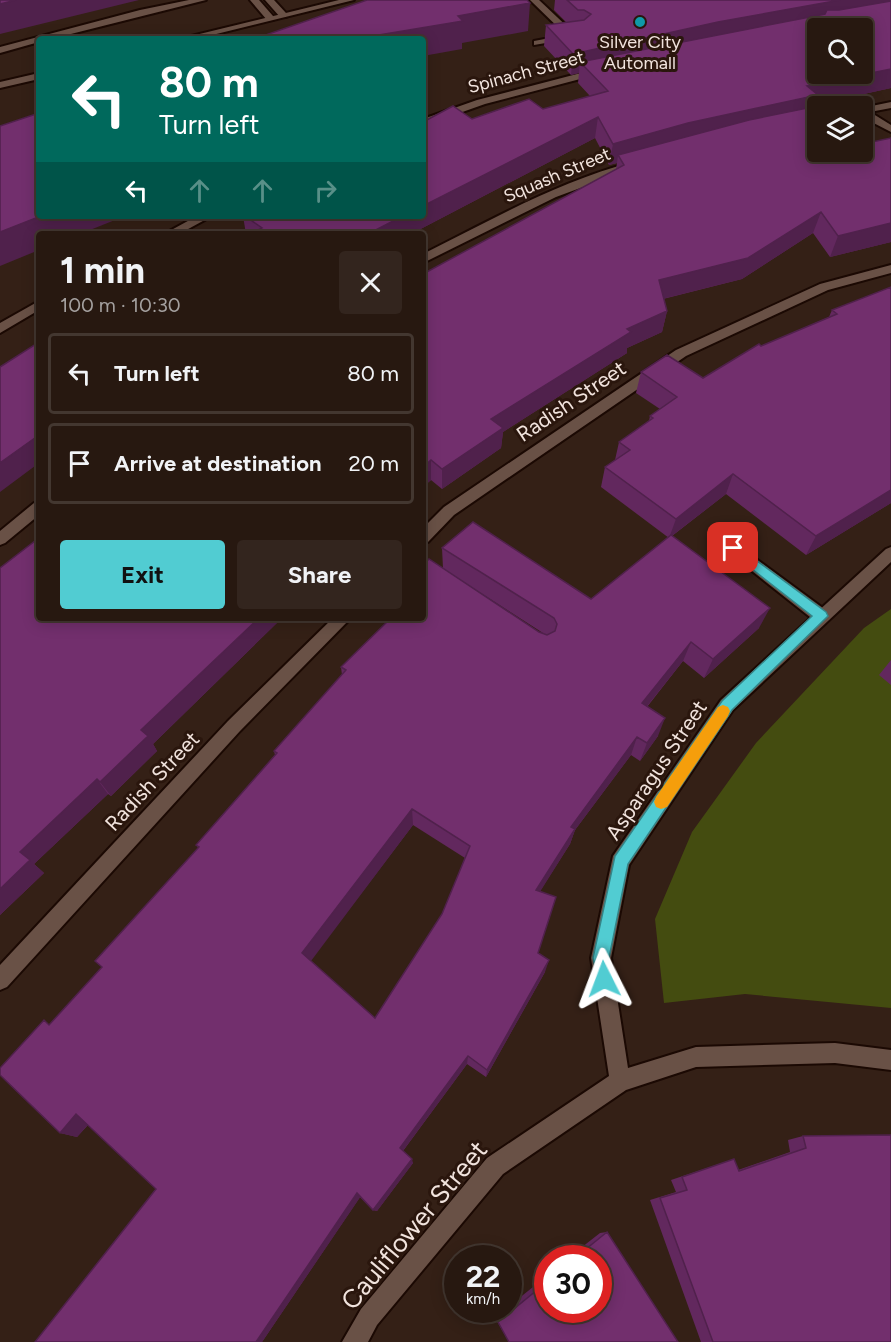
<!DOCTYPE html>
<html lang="en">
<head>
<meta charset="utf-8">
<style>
	body { margin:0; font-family:Figtree,sans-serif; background:#33251e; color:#f1f3f6; height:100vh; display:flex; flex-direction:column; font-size:22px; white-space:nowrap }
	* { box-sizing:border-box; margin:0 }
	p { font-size:20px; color:#a4a09f }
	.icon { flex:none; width:33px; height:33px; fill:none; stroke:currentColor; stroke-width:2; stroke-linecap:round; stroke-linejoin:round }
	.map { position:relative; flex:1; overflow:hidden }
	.panel { position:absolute; left:36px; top:231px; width:390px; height:390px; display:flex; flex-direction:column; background:#271810; border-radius:6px; box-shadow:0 3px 15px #0003,0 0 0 2px #433730 }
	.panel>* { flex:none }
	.banner { position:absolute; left:36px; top:36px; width:390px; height:183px; border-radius:6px; box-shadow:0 3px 15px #0003,0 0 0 2px #433730; background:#00695c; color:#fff; overflow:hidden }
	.tools { position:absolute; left:807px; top:18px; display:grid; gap:12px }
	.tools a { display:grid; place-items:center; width:66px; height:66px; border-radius:6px; background:#271810; box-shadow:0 3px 15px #0003,0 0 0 2px #433730; font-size:30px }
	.speed { position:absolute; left:444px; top:1245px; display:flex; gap:12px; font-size:30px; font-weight:700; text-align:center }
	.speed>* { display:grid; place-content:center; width:78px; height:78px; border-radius:50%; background:#271810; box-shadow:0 3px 15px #0003,0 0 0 2px #433730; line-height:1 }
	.speed small { font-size:15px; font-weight:400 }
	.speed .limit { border:9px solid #d22; background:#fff; color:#111 }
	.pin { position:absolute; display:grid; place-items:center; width:51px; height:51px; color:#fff; margin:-26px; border-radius:12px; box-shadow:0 3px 9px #0006 }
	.me { position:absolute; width:66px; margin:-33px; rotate:357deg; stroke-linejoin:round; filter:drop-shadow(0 0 4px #0008) }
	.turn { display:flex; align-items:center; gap:21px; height:126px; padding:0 24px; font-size:27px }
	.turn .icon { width:78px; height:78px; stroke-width:2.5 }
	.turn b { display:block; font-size:42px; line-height:51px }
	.lanes { display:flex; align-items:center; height:57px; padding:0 24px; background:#0003; justify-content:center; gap:30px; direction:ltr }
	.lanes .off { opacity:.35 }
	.round { display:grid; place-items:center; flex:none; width:63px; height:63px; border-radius:6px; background:#33251e }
	.summary { display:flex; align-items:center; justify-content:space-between; height:102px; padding:0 24px }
	h1 { font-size:36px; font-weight:700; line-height:45px }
	.primary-button { display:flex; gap:12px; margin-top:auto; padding:12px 24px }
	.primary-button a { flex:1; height:69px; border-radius:6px; background:#51ccd2; color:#111; font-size:24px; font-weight:700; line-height:69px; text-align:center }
	.primary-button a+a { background:#33251e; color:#f1f3f6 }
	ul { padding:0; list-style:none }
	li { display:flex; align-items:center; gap:18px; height:81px; margin:0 12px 9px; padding:0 12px; border:3px solid #433730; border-radius:6px }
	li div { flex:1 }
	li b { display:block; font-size:22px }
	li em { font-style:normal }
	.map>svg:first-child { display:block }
	.green { fill:#444c10 }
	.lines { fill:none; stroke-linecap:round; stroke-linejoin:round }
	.service-casing { stroke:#1b0903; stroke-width:4 }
	.minor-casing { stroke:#1b0903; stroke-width:4 }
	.service { fill:#695146; fill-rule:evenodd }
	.minor { fill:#695146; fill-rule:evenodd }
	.wall { fill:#62285e; fill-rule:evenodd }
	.shaded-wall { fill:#50214c }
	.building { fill:#722f6d; stroke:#50214c; stroke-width:1.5; fill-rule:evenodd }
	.route { fill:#51ccd2; stroke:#358588; stroke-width:1.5 }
	.slow { fill:#f59e0b }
	.culture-dot { fill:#0f9aa8; stroke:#2a160d; stroke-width:2 }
	.labels { text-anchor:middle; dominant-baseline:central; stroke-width:6; stroke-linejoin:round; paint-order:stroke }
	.far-poi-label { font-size:18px; fill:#f1e3dd; stroke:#2a160d }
	.far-street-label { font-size:18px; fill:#f1e3dd; stroke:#2a160d }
	.street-label { font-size:21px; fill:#f1e3dd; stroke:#2a160d }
	.near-street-label { font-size:26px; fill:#f1e3dd; stroke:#2a160d }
</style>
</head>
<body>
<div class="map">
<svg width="891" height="1342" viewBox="0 0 891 1342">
	<rect width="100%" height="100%" fill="#342016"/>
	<!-- green -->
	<path class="green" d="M 891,609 L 891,1008 L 745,994 L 664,1003 L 655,919 L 692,832 L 756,743 L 864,628 Z"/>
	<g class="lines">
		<!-- service casing -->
		<g class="service-casing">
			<path id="service" d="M 189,0 L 206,0 L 51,39 L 39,39 L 39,42 L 0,53 L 0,47 L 140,10 Z
				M 250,0 L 259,0 L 273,16 L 273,20 L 267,20 Z
				M 265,0 L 274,0 L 286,13 L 286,17 L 280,17 Z
				M 530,0 L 539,0 L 575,34 L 575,38 L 534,45 L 534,41 L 566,35 Z
				M 733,542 L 827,611 L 829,616 L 827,621 L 821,622 L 815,621 L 728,552 L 725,548 L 728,544 Z"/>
		</g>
		<!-- minor casing -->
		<g class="minor-casing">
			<path id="minor" d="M 339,0 L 354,0 L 196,39 L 179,39 Z
				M 600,68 L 603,69 L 603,73 L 485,104 L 423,126 L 423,119 L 477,100 Z
				M 39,73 L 39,79 L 0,88 L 0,82 Z
				M 891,102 L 891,108 L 870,112 L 891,125 L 891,132 L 862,117 L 862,108 Z
				M 633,162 L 638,165 L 637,167 L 556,197 L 423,263 L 423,254 C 491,220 559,181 633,162 Z
				M 197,216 L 212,216 L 179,234 L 164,234 Z
				M 891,265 L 891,273 L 828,290 L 686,356 L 454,515 L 428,542 L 423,544 L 423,528 L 444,507 L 676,350 L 820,284 Z
				M 39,301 L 39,310 L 0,333 L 0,323 Z
				M 39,501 L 39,515 L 5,543 L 0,545 L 0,531 L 34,503 Z
				M 891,547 L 891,562 L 733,710 L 629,865 L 611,958 L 628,1068 L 696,1047 L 835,1043 L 891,1050 L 891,1070 L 835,1063 L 696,1067 L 626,1090 L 503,1174 L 377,1325 L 368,1342 L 342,1342 L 361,1309 L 487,1158 L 609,1076 L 591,958 L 613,856 L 721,700 L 886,549 Z
				M 333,618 L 351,618 L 240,731 L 7,987 L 0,990 L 0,965 L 228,721 Z"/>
		</g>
		<!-- service -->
		<use href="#service" class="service"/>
		<!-- minor -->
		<use href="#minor" class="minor"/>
	</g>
	<!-- wall -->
	<path class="wall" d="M 555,0 L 891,0 L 891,88 L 814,105 L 814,106 L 872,142 L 891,138 L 891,242 L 830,257 L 813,233 L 742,279 L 663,299 L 667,311 L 662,332 L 627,348 L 627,353 L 503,432 L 501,448 L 442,489 L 431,480 L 423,487 L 423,274 L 616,169 L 617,163 L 609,165 L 595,138 L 411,234 L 246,234 L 243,216 L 423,216 L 472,119 L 543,109 L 590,96 L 578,83 L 579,73 L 571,75 L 544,46 L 546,25 L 566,22 L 554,10 Z
		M 891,287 L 891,503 L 806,555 L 726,494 L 672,536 L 759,628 L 704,678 L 683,661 L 647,707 L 658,736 L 640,761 L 631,755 L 575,830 L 570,844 L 540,891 L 538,953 L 545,972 L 486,1077 L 467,1064 L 403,1151 L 413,1163 L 377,1211 L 373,1210 L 360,1197 L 262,1342 L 35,1342 L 156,1189 L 88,1125 L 77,1137 L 60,1133 L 50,1024 L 102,967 L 198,848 L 196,845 L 275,755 L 274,751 L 342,675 L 341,667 L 443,568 L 442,548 L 591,599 L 669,538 L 601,487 L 605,467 L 615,460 L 619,442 L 649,421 L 650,416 L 660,409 L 636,393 L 641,372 L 703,378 L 761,346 L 829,317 L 832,310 ZM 473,588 L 543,633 L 539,632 ZM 413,825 L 465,858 L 442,914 L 375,1018 L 310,961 Z
		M 0,568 L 39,618 L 282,618 L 153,744 L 157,751 L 111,796 L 108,794 L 34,864 L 44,873 L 0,915 Z
		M 891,660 L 891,685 L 879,675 Z
		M 803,1136 L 891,1342 L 701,1342 L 650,1200 L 676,1192 L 671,1180 L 734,1159 L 738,1170 L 790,1152 L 788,1140 Z
		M 607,1232 L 678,1342 L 509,1342 L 495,1318 L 506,1310 L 508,1310 L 508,1307 L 548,1275 L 548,1310 L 598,1310 L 598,1258 L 568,1258 L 600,1233 Z"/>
	<!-- shaded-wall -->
	<path class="shaded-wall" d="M 16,0 L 139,0 L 0,34 L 0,4 Z
		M 840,0 L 891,0 L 891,9 L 580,62 L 579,73 L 571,75 L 573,54 L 718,22 Z
		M 530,3 L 528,31 L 462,43 L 462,49 L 423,56 L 423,39 L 361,39 L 458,16 Z
		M 891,69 L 891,88 L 814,105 L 811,116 L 618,155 L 617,163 L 609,165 L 613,144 L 688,123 L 807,86 Z
		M 598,117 L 595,138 L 411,234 L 368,234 L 403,216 L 423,216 L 423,206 Z
		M 821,212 L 813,233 L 742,279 L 654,301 L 659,280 Z
		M 41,216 L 125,216 L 80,234 L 39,234 L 39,250 L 0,266 L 0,232 Z
		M 891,223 L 891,242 L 830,257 L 838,236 Z
		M 667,311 L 662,332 L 627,348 L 627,353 L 503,432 L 501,448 L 442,489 L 442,469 L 491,419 L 627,329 Z
		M 39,435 L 39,463 L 0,492 L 0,463 Z
		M 431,460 L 431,480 L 423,487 L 423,467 Z
		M 733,474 L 726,494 L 669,538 L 676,519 Z
		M 891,490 L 891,503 L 806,555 L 816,536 Z
		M 770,608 L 759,628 L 704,678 L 713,659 Z
		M 259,618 L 282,618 L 153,744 L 157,751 L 111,796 L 100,782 L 141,730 Z
		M 691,642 L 683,661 L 635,721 L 642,703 Z
		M 665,718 L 658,736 L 640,761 L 647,743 Z
		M 637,737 L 631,755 L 575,830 L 570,844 L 533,903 L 536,890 L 571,827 Z
		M 97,779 L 108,794 L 34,864 L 44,873 L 0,915 L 0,889 L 20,852 Z
		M 412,809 L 413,825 L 308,965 L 302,953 Z
		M 549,960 L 545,972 L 486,1077 L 487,1070 Z
		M 468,1056 L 467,1064 L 402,1152 L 400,1148 Z
		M 76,1114 L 92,1120 L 77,1137 L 60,1133 Z
		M 412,1159 L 413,1163 L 377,1211 L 373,1210 Z
		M 357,1193 L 361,1196 L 262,1342 L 256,1342 Z"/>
	<!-- building -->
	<path class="building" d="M 0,0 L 16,0 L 0,4 Z
		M 367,0 L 527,0 L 530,3 L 458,16 L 463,21 L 360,38 L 362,39 L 254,39 Z
		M 567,0 L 840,0 L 718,22 L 573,54 L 546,25 L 584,20 L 591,14 L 584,10 L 578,10 Z
		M 891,1 L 891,69 L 807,86 L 818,95 L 688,123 L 613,144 L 598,117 L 423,206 L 423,122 L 453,106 L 472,119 L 529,99 L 543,109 L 608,91 L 580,62 L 825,14 L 827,10 L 839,10 ZM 818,28 L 862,28 L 862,74 L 818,74 Z
		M 827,104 L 830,106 L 818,106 L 818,152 L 862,152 L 862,134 L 872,142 L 891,138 L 891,223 L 838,236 L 821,212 L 748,258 L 659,280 L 667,311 L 627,329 L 631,332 L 491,419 L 503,428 L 442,469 L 431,460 L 423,467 L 423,274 L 624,165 L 618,155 L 749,120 Z
		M 39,113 L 39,216 L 41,216 L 0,232 L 0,126 Z
		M 245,216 L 403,216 L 368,234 L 250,234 L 262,228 Z
		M 891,287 L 891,490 L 816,536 L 733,474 L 676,519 L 605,467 L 630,450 L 619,442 L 653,418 L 650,416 L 677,397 L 641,372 L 667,355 L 703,378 L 759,344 L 761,346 L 837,314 L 832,310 Z
		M 39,342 L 39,435 L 0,463 L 0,367 Z
		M 473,522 L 591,599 L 671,535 L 770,608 L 713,659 L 691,642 L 642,703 L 665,718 L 647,743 L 637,737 L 571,827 L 575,829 L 536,890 L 556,897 L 538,953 L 549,960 L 487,1070 L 468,1056 L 400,1148 L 412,1159 L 373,1210 L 357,1193 L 256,1342 L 35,1342 L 156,1189 L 76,1114 L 60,1133 L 0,1075 L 0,1068 L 44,1020 L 49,1025 L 102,967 L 95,961 L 199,847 L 196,845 L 277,753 L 274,751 L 346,670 L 341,667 L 391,618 L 423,618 L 423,565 L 429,559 L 539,632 L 547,635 L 555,631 L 557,624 L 554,618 L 442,548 ZM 412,809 L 470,846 L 442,914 L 375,1018 L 302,953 Z
		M 35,541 L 39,544 L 39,618 L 259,618 L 141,730 L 148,736 L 100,782 L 97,779 L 20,852 L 30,860 L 0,889 L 0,568 Z
		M 891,1135 L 891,1342 L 713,1342 L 660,1198 L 687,1190 L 682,1177 L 734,1159 L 739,1171 L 806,1148 L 803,1136 Z
		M 607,1232 L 678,1342 L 509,1342 L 498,1322 L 548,1281 L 548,1310 L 598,1310 L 598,1258 L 575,1258 Z"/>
	<!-- route -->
	<path class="route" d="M 733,543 L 826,612 L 828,616 L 732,710 L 628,864 L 609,958 L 613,979 L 610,985 L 604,987 L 599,985 L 593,958 L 615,856 L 722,701 L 812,616 L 729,551 L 727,548 Z"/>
	<!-- slow -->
	<path class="slow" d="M 723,705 L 728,707 L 730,711 L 728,716 L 667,807 L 661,809 L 656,807 L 654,802 L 656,797 L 718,707 Z"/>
	<!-- markers -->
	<circle class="culture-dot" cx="640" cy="22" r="6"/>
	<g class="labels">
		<!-- far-poi labels -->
		<g class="far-poi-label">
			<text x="640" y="42">Silver City<tspan x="640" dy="21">Automall</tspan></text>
		</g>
		<!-- far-street labels -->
		<g class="far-street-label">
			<text transform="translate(526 72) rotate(-15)">Spinach Street</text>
			<text transform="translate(557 175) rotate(-23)">Squash Street</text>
		</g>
		<!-- street labels -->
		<g class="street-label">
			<text transform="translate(571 401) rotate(-34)">Radish Street</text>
			<text transform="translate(656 770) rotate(-56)">Asparagus Street</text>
			<text transform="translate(152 781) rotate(-47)">Radish Street</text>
		</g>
		<!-- near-street labels -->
		<g class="near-street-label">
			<text transform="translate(414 1225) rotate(-50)">Cauliflower Street</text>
		</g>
	</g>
</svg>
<div class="tools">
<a><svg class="icon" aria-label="search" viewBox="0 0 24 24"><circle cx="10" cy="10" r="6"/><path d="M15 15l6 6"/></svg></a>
<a><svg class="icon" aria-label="layers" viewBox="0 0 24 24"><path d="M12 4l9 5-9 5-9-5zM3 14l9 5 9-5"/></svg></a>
</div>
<div class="speed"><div>22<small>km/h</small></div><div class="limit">30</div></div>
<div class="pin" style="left:733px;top:548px;background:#d93025"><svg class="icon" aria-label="arrive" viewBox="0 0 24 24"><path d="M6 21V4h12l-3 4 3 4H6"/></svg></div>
<svg class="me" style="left:604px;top:979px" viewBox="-20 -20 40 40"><path d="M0-17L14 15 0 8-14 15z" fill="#51ccd2" stroke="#fff" stroke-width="4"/></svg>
<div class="banner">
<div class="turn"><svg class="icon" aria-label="left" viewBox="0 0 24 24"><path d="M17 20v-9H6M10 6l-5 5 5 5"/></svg><div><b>80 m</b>Turn left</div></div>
<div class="lanes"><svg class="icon" aria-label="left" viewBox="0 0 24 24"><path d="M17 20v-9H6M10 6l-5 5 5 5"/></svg><svg class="icon off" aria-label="ahead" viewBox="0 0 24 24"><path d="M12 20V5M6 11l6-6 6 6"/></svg><svg class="icon off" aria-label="ahead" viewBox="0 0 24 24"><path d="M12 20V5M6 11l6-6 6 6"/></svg><svg class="icon off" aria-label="right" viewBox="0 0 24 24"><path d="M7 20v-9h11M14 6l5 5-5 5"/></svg></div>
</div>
<section class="panel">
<div class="summary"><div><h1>1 min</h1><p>100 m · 10:30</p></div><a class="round"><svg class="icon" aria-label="close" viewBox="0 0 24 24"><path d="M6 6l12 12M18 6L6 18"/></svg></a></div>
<ul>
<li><svg class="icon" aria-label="left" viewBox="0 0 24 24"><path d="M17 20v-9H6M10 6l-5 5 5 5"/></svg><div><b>Turn left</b></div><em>80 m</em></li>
<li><svg class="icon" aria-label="arrive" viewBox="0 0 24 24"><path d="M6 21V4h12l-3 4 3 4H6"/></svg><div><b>Arrive at destination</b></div><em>20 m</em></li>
</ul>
<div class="primary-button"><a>Exit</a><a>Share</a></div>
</section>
</div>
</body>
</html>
